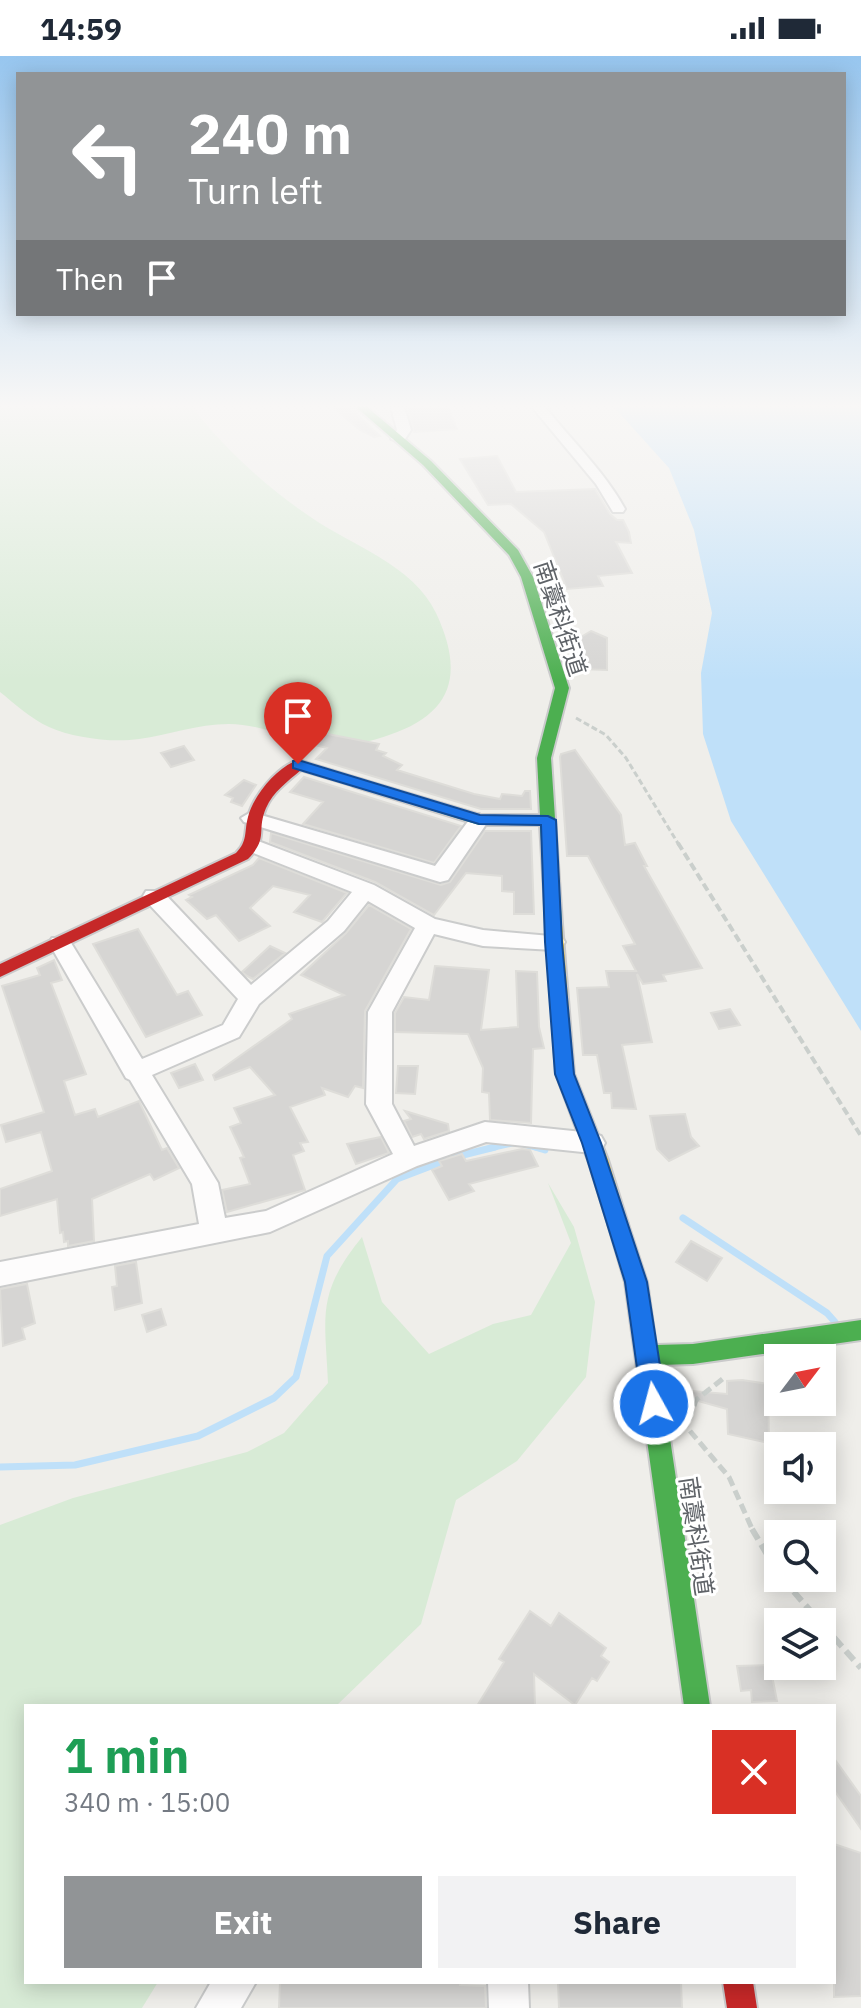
<!DOCTYPE html>
<html lang="en">
<head>
<meta charset="utf-8">
<style>
	body { margin:0; font-family:"IBM Plex Sans","Noto Sans JP",sans-serif; background:#f2f2f3; color:#1f2937; height:100vh; display:flex; flex-direction:column; font-size:30px; white-space:nowrap }
	* { box-sizing:border-box; margin:0 }
	p { font-size:26px; color:#747a83 }
	.icon { flex:none; width:44px; height:44px; fill:none; stroke:currentColor; stroke-width:2; stroke-linecap:round; stroke-linejoin:round }
	.map { position:relative; flex:1; overflow:hidden }
	.drawer { position:absolute; left:24px; top:1648px; width:812px; height:280px; display:flex; flex-direction:column; background:#fff; border-radius:0px; box-shadow:0 4px 20px #0003 }
	.drawer>* { flex:none }
	.guide { position:absolute; left:16px; top:16px; width:830px; height:244px; border-radius:0px; box-shadow:0 4px 20px #0003; background:#919496; color:#fff; overflow:hidden }
	.needle { width:52px; rotate:58deg }
	.fabs { position:absolute; left:764px; top:1288px; display:grid; gap:16px }
	.fabs a { display:grid; place-items:center; width:72px; height:72px; border-radius:0px; background:#fff; box-shadow:0 4px 20px #0003; font-size:40px }
	.pin { position:absolute; display:grid; place-items:center; width:68px; height:68px; color:#fff; margin:-82px -34px; border-radius:50% 50% 50% 0; rotate:-45deg; box-shadow:0 0 8px #0007 }
	.pin .icon { rotate:45deg }
	.me { position:absolute; width:88px; margin:-44px; rotate:353deg; stroke-linejoin:round; filter:drop-shadow(0 0 6px #0008) }
	.turn { display:flex; align-items:center; gap:28px; height:168px; padding:0 40px; font-size:36px }
	.turn .icon { width:104px; height:104px; stroke-width:2.5 }
	.turn b { display:block; font-size:56px; line-height:68px }
	.then { display:flex; align-items:center; height:76px; padding:0 40px; background:#0003; gap:16px; font-size:30px }
	.round { display:grid; place-items:center; flex:none; width:84px; height:84px; border-radius:0px; background:#f2f2f3 }
	.headline { display:flex; align-items:center; justify-content:space-between; height:136px; padding:0 40px }
	h1 { font-size:48px; font-weight:700; line-height:60px; color:#1e9e55 }
	.action { display:flex; gap:16px; margin-top:auto; padding:16px 40px }
	.action a { flex:1; height:92px; border-radius:0px; background:#919496; color:#fff; font-size:32px; font-weight:700; line-height:92px; text-align:center }
	.action a+a { background:#f2f2f3; color:#1f2937 }
	.status { display:flex; justify-content:space-between; align-items:center; height:56px; padding:0 40px; background:#fff; direction:ltr }
	.status svg { height:22px; fill:currentColor }
	.map>svg:first-child { display:block }
	.green { fill:#d8ebd6 }
	.water { fill:#bfe0f9 }
	.lines { fill:none; stroke-linecap:round; stroke-linejoin:round }
	.stream-far1 { stroke:#bfe0f9; stroke-width:6 }
	.stream { stroke:#bfe0f9; stroke-width:7 }
	.building { fill:#d6d5d3; stroke:#deddd9; stroke-width:2 }
	.street-casing { stroke:#cbcccc; stroke-width:4 }
	.fast-casing { stroke:#cacacb; stroke-width:4 }
	.slow-casing { stroke:#cacacb; stroke-width:4 }
	.jam-casing { stroke:#cacacb; stroke-width:4 }
	.path-far3 { stroke:#cacfcc; stroke-width:3; stroke-dasharray:6 3; stroke-linecap:butt }
	.path-far2 { stroke:#cacfcc; stroke-width:4; stroke-dasharray:8 4; stroke-linecap:butt }
	.path-far1 { stroke:#cacfcc; stroke-width:5; stroke-dasharray:10 5; stroke-linecap:butt }
	.path { stroke:#cacfcc; stroke-width:6; stroke-dasharray:12 6; stroke-linecap:butt }
	.street { fill:#fdfcfc; fill-rule:evenodd }
	.fast { fill:#4caf50; fill-rule:evenodd }
	.slow { fill:#ffc107; fill-rule:evenodd }
	.jam { fill:#c62828; fill-rule:evenodd }
	.route { fill:#1a73e8; stroke:#114b97; stroke-width:2 }
	.labels { text-anchor:middle; dominant-baseline:central; stroke-width:6; stroke-linejoin:round; paint-order:stroke }
	.street-label { font-size:24px; fill:#5f6368; stroke:#fff }
</style>
</head>
<body>
<div class="status"><b>14:59</b><svg viewBox="0 0 49 12"><path d="M0 12V9h3v3zM5 12V6h3v6zM10 12V3h3v9zM15 12V0h3v12zM26 1h20v11H26zM47 4h2v5h-2z"/></svg></div>
<div class="map">
<svg width="861" height="1952" viewBox="0 0 861 1952">
	<rect width="100%" height="100%" fill="#efeeea"/>
	<!-- green -->
	<path class="green" d="M 0,351 L 192,351 C 225,393 267,432 312,462 C 353,490 413,509 436,557 C 464,617 454,657 389,679 C 370,686 350,690 329,689 C 295,686 263,668 229,668 C 197,668 169,679 139,683 C 113,687 73,682 49,671 C 31,663 15,648 0,636 Z
		M 548,1127 L 574,1171 L 595,1246 L 586,1321 L 517,1405 L 456,1444 L 421,1568 L 336,1650 L 26,1650 L 26,1926 L 158,1926 L 142,1952 L 0,1952 L 0,1469 L 73,1442 L 247,1396 L 284,1377 L 328,1327 C 325,1259 316,1238 362,1181 L 382,1246 L 429,1298 L 493,1268 L 531,1259 L 571,1187 Z"/>
	<!-- water -->
	<path class="water" d="M 614,351 L 861,351 L 861,975 L 731,765 L 703,678 L 701,617 L 712,557 L 694,474 L 669,412 Z"/>
	<g class="lines">
		<!-- stream-far1 -->
		<path class="stream-far1" d="M 525,1089 L 543,1093
			M 487,1093 L 514,1087"/>
		<!-- stream -->
		<path class="stream" d="M 535,1091 L 545,1094
			M 455,1101 L 495,1091
			M 683,1162 L 827,1257 L 835,1266
			M 0,1411 L 75,1409 L 198,1380 L 274,1342 L 296,1321 L 327,1200 L 397,1123 L 444,1105"/>
	</g>
	<!-- building -->
	<path class="building" d="M 333,351 L 349,351 L 380,380 L 374,381 L 360,374 Z
		M 407,351 L 448,351 L 457,373 L 414,376 Z
		M 497,400 L 516,436 L 595,433 L 610,458 L 617,464 L 623,464 L 629,476 L 631,487 L 616,486 L 632,517 L 598,520 L 603,530 L 567,533 L 544,476 L 511,448 L 488,449 L 460,403 Z
		M 591,575 L 607,582 L 607,614 L 580,613 L 581,581 Z
		M 302,673 L 379,688 L 376,694 L 386,697 L 383,700 L 402,709 L 397,714 L 474,738 L 500,743 L 502,738 L 522,740 L 525,735 L 530,735 L 531,753 L 481,753 L 316,703 L 327,692 L 299,685 Z
		M 184,690 L 194,704 L 171,711 L 161,697 Z
		M 575,694 L 621,759 L 625,789 L 635,787 L 647,810 L 644,810 L 702,912 L 663,919 L 666,925 L 643,928 L 637,918 L 652,986 L 622,989 L 636,1053 L 612,1052 L 611,1037 L 604,1037 L 597,999 L 583,999 L 577,932 L 609,931 L 606,915 L 636,915 L 623,890 L 635,888 L 588,800 L 567,800 L 560,701 L 561,698 Z
		M 304,721 L 461,770 L 434,807 L 303,768 L 323,746 L 290,736 Z
		M 244,724 L 256,729 L 242,750 L 231,746 L 233,742 L 225,739 Z
		M 485,775 L 531,775 L 534,858 L 514,858 L 514,836 L 502,835 L 502,820 L 466,817 L 434,859 L 375,826 L 270,786 L 271,777 L 441,829 L 450,826 Z
		M 259,802 L 347,837 L 322,866 L 294,856 L 310,839 L 273,830 L 250,852 L 270,870 L 239,885 L 216,859 L 207,863 L 186,844 L 192,841 L 189,839 L 253,809 Z
		M 369,849 L 411,873 L 365,955 L 363,1032 L 355,1030 L 348,1041 L 322,1032 L 325,1039 L 290,1051 L 308,1086 L 300,1087 L 304,1095 L 293,1099 L 305,1134 L 227,1156 L 222,1134 L 250,1128 L 240,1102 L 244,1101 L 230,1071 L 241,1067 L 234,1052 L 275,1039 L 250,1011 L 215,1024 L 213,1019 L 292,963 L 289,958 L 344,939 L 301,919 L 346,877 Z
		M 138,873 L 177,939 L 188,935 L 202,959 L 146,981 L 93,888 Z
		M 270,890 L 285,897 L 253,923 L 247,920 L 242,916 Z
		M 54,904 L 62,924 L 51,927 L 86,1018 L 64,1025 L 75,1059 L 95,1053 L 98,1061 L 139,1045 L 162,1094 L 167,1092 L 179,1112 L 154,1124 L 150,1118 L 92,1143 L 94,1185 L 68,1190 L 68,1185 L 64,1186 L 63,1176 L 60,1177 L 57,1143 L 0,1160 L 0,1133 L 52,1115 L 41,1076 L 6,1086 L 1,1069 L 44,1056 L 2,930 L 40,919 L 37,912 Z
		M 435,910 L 489,914 L 481,974 L 518,971 L 516,915 L 537,916 L 539,971 L 544,992 L 533,993 L 531,1067 L 490,1064 L 489,1037 L 482,1036 L 483,1012 L 468,978 L 395,976 L 395,957 L 404,941 L 429,944 Z
		M 730,953 L 740,969 L 719,973 L 711,957 Z
		M 195,1008 L 203,1024 L 179,1032 L 171,1017 Z
		M 398,1010 L 418,1010 L 415,1038 L 396,1037 Z
		M 405,1055 L 448,1068 L 449,1075 L 424,1083 L 421,1078 L 412,1081 L 404,1065 L 411,1063 Z
		M 685,1058 L 691,1081 L 699,1090 L 669,1105 L 657,1093 L 650,1060 Z
		M 381,1081 L 389,1097 L 356,1108 L 347,1088 Z
		M 522,1093 L 530,1094 L 538,1110 L 469,1128 L 474,1135 L 449,1144 L 432,1114 L 442,1110 L 439,1105 L 462,1098 L 466,1105 Z
		M 691,1185 L 722,1202 L 707,1225 L 676,1206 Z
		M 136,1206 L 142,1247 L 115,1254 L 112,1231 L 117,1230 L 115,1210 Z
		M 27,1228 L 35,1267 L 22,1272 L 25,1283 L 3,1290 L 0,1233 Z
		M 161,1253 L 166,1269 L 147,1276 L 142,1259 Z
		M 742,1324 L 768,1328 L 769,1387 L 728,1378 L 727,1353 L 691,1343 L 692,1335 L 727,1338 L 727,1325 Z
		M 530,1555 L 551,1570 L 559,1557 L 606,1592 L 601,1600 L 609,1606 L 597,1625 L 592,1622 L 575,1649 L 534,1618 L 535,1650 L 477,1650 L 504,1606 L 499,1603 Z
		M 770,1609 L 777,1645 L 752,1646 L 751,1634 L 741,1635 L 737,1610 Z
		M 836,1705 L 861,1740 L 861,1773 L 834,1734 Z
		M 834,1788 L 861,1797 L 861,1940 L 834,1941 Z
		M 280,1926 L 460,1926 L 460,1929 L 485,1930 L 486,1952 L 279,1952 Z
		M 558,1926 L 681,1926 L 682,1952 L 559,1952 Z"/>
	<g class="lines">
		<!-- street casing -->
		<g class="street-casing">
			<path id="street" d="M 391,351 L 404,351 L 411,374 L 403,386 L 391,383 L 397,374 Z
				M 532,351 L 545,351 C 572,385 604,415 625,453 L 623,456 L 613,456 L 596,428 Z
				M 251,756 L 435,810 L 472,760 L 479,758 L 489,764 L 448,824 L 440,826 L 244,766 L 241,762 Z
				M 253,783 L 374,829 L 435,863 L 483,874 L 562,881 L 565,886 L 562,891 L 554,894 L 483,890 L 434,878 L 392,956 L 392,1048 L 414,1090 L 485,1066 L 592,1077 L 601,1080 L 605,1087 L 601,1094 L 592,1097 L 486,1086 L 417,1110 L 270,1176 L 0,1230 L 0,1206 L 199,1168 L 192,1128 L 130,1024 L 126,1022 L 49,887 L 52,882 L 68,882 L 142,1003 L 223,969 L 238,943 L 146,845 L 143,840 L 146,835 L 162,835 L 251,929 L 328,865 L 352,836 L 246,794 L 243,789 L 246,784 ZM 368,845 L 415,872 L 368,956 L 366,1048 L 393,1098 L 266,1155 L 225,1162 L 218,1127 L 152,1019 L 239,981 L 259,948 L 344,875 Z
				M 211,1926 L 256,1926 L 241,1952 L 196,1952 Z
				M 488,1926 L 528,1926 L 529,1952 L 489,1952 Z"/>
		</g>
		<!-- fast casing -->
		<g class="fast-casing">
			<path id="fast" d="M 356,351 L 367,351 L 431,405 L 518,494 L 533,521 L 569,632 L 551,702 L 562,868 L 560,872 L 548,872 L 546,868 L 540,769 L 479,769 L 353,730 L 351,727 L 358,723 L 363,724 L 480,759 L 540,759 L 537,702 L 555,632 L 521,521 L 509,499 L 423,409 Z
				M 618,1160 L 625,1162 L 628,1168 L 647,1226 L 656,1289 L 693,1288 L 861,1264 L 861,1284 L 693,1308 L 659,1309 L 710,1650 L 684,1650 L 625,1226 L 608,1168 L 611,1162 Z"/>
		</g>
		<!-- slow casing -->
		<g class="slow-casing">
			<path id="slow" d="M 554,862 L 562,868 L 574,1018 L 608,1104 L 628,1168 L 625,1174 L 618,1176 L 611,1174 L 608,1168 L 588,1104 L 556,1018 L 546,868 Z"/>
		</g>
		<!-- jam casing -->
		<g class="jam-casing">
			<path id="jam" d="M 298,704 L 363,724 L 365,727 L 358,731 L 301,714 C 288,725 273,736 266,752 C 256,776 269,781 248,803 L 0,921 L 0,908 L 236,797 C 248,785 244,776 248,761 C 253,740 277,711 298,704 Z
				M 723,1926 L 753,1926 L 757,1952 L 727,1952 Z"/>
		</g>
		<!-- path-far3 -->
		<path class="path-far3" d="M 576,662 L 606,679 L 626,702 L 679,789"/>
		<!-- path-far2 -->
		<path class="path-far2" d="M 678,787 L 861,1080"/>
		<!-- path-far1 -->
		<path class="path-far1" d="M 689,1364 L 696,1344 L 725,1321
			M 690,1375 L 729,1421 L 753,1475"/>
		<!-- path -->
		<path class="path" d="M 752,1473 L 778,1517
			M 782,1522 L 820,1566
			M 822,1568 L 861,1612"/>
		<!-- street -->
		<use href="#street" class="street"/>
		<!-- fast -->
		<use href="#fast" class="fast"/>
		<!-- slow -->
		<use href="#slow" class="slow"/>
		<!-- jam -->
		<use href="#jam" class="jam"/>
	</g>
	<!-- sky -->
	<linearGradient id="sky" x2="0" y2="1"><stop stop-color="#97c6ef"/><stop offset="0.56" stop-color="#f8f7f6"/><stop offset="1" stop-color="#f8f7f6" stop-opacity="0"/></linearGradient>
	<rect width="861" height="625" fill="url(#sky)"/>
	<!-- route -->
	<path class="route" d="M 298,704 L 480,759 L 548,760 L 556,764 L 562,886 L 574,1018 L 601,1087 L 647,1226 L 666,1348 L 662,1355 L 654,1359 L 646,1355 L 642,1348 L 625,1226 L 582,1087 L 555,1018 L 545,886 L 541,769 L 479,768 L 293,712 L 293,705 Z"/>
	<g class="labels">
		<!-- street labels -->
		<g class="street-label">
			<text transform="translate(561 562) rotate(72)">南藁科街道</text>
			<text transform="translate(697 1480) rotate(82)">南藁科街道</text>
		</g>
	</g>
</svg>
<div class="fabs">
<a><svg class="needle" viewBox="-14 -14 28 28"><path d="M0-13l5 13h-10z" fill="#e53935"/><path d="M0 13l5-13h-10z" fill="#747a83"/></svg></a>
<a><svg class="icon" aria-label="sound" viewBox="0 0 24 24"><path d="M4 9h4l5-4v14l-5-4H4zM17 9q2 3 0 6"/></svg></a>
<a><svg class="icon" aria-label="search" viewBox="0 0 24 24"><circle cx="10" cy="10" r="6"/><path d="M15 15l6 6"/></svg></a>
<a><svg class="icon" aria-label="layers" viewBox="0 0 24 24"><path d="M12 4l9 5-9 5-9-5zM3 14l9 5 9-5"/></svg></a>
</div>
<div class="pin" style="left:298px;top:708px;background:#d93025"><svg class="icon" aria-label="arrive" viewBox="0 0 24 24"><path d="M6 21V4h12l-3 4 3 4H6"/></svg></div>
<svg class="me" style="left:654px;top:1348px" viewBox="-20 -20 40 40"><circle r="17" fill="#1a73e8" stroke="#fff" stroke-width="3"/><path d="M0-11L8 9 0 5-8 9z" fill="#fff"/></svg>
<div class="guide">
<div class="turn"><svg class="icon" aria-label="left" viewBox="0 0 24 24"><path d="M17 20v-9H6M10 6l-5 5 5 5"/></svg><div><b>240 m</b>Turn left</div></div>
<div class="then">Then<svg class="icon" aria-label="arrive" viewBox="0 0 24 24"><path d="M6 21V4h12l-3 4 3 4H6"/></svg></div>
</div>
<section class="drawer">
<div class="headline"><div><h1>1 min</h1><p>340 m · 15:00</p></div><a class="round" style="background:#d93025;color:#fff"><svg class="icon" aria-label="close" viewBox="0 0 24 24"><path d="M6 6l12 12M18 6L6 18"/></svg></a></div>
<div class="action"><a>Exit</a><a>Share</a></div>
</section>
</div>
</body>
</html>
